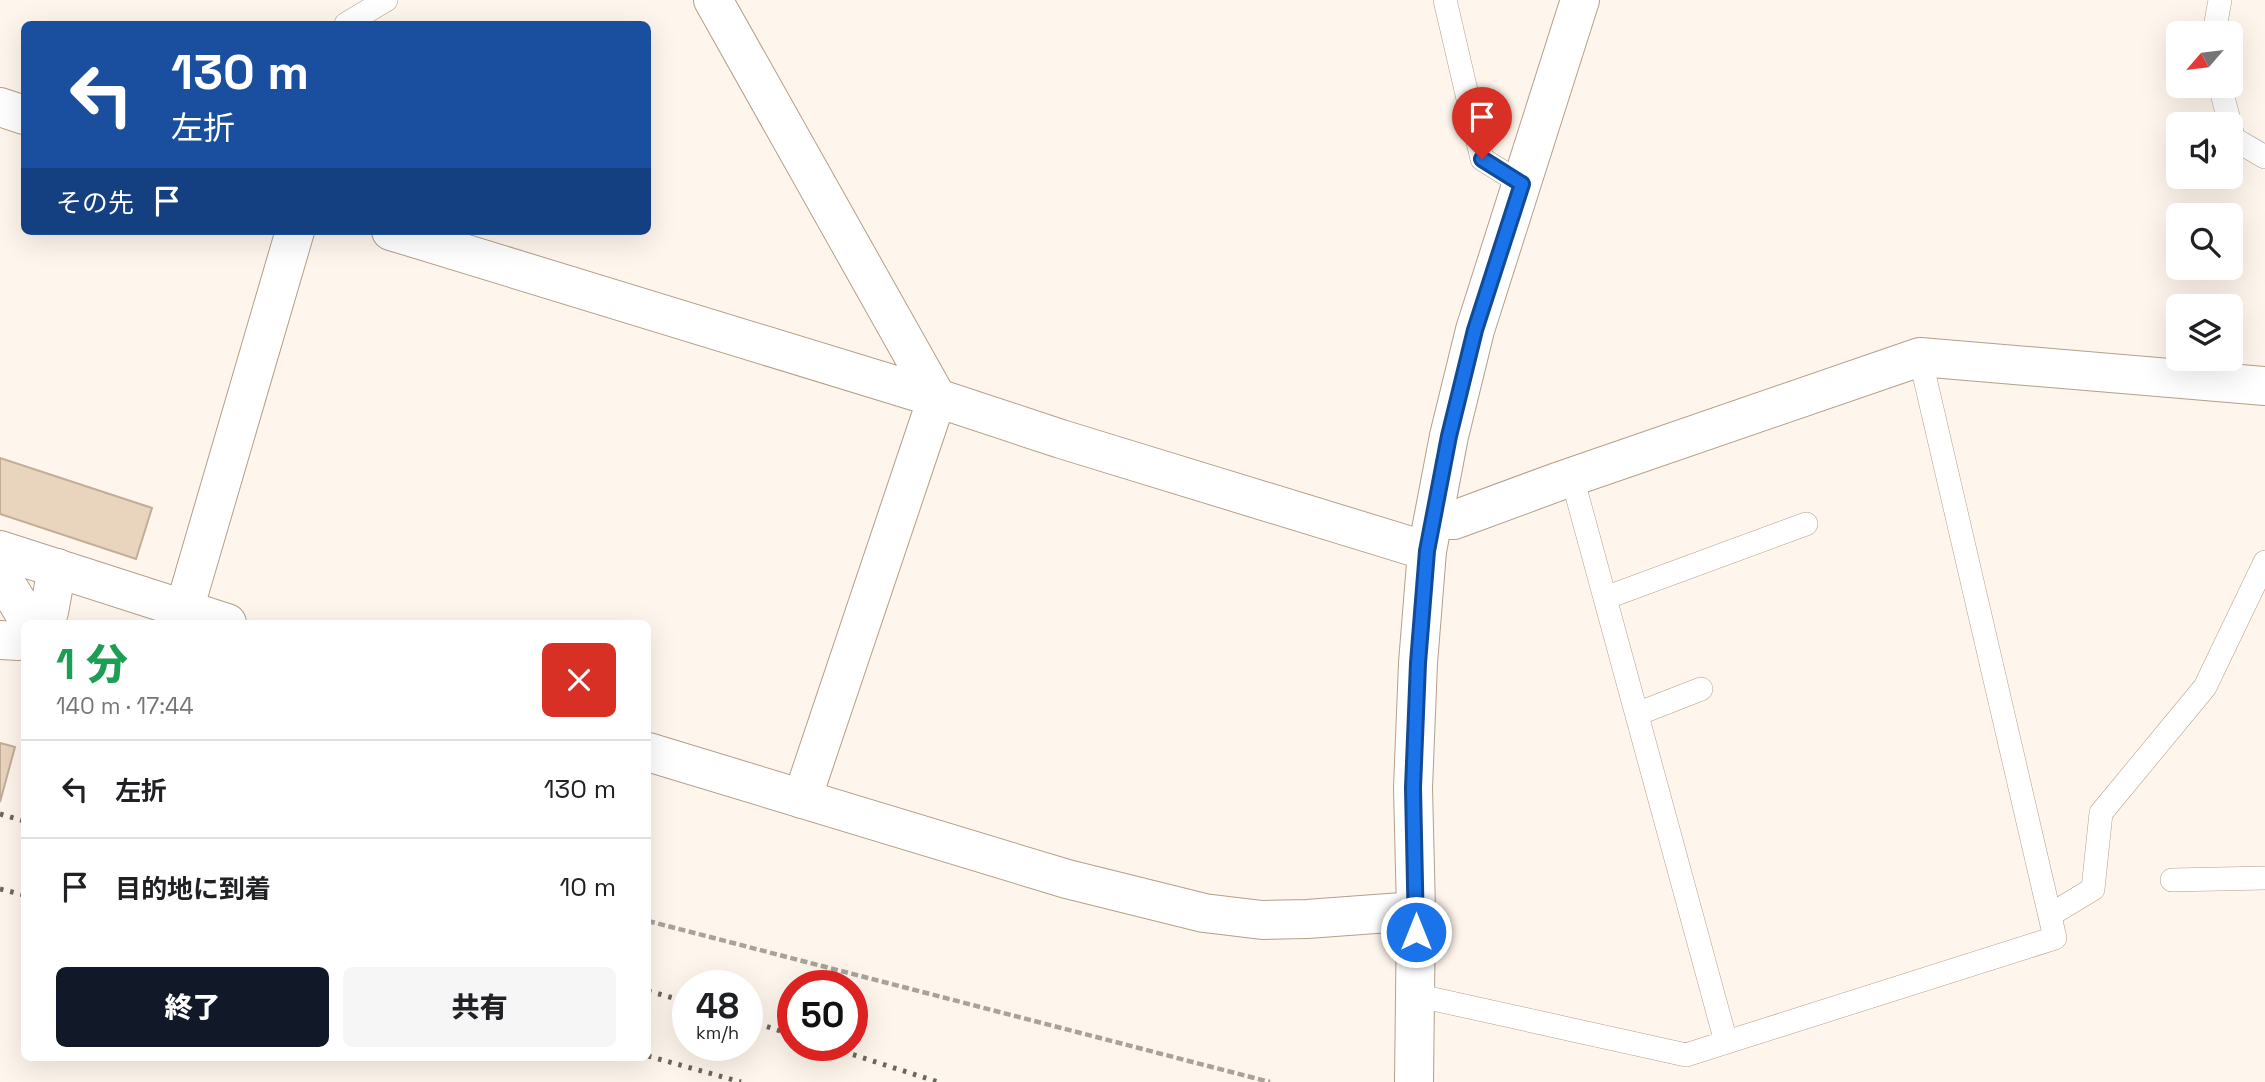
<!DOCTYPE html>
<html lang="ja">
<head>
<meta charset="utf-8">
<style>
	body { margin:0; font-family:"Space Grotesk","Noto Sans JP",sans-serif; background:#f6f6f6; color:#202124; height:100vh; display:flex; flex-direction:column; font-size:26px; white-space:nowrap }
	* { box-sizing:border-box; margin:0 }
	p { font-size:23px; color:#757577 }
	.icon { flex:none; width:38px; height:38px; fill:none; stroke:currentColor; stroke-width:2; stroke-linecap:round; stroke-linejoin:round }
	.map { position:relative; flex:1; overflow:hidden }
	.details { position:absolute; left:21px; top:620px; width:630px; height:441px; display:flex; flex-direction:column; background:#fff; border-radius:10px; box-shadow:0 7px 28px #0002 }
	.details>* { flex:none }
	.banner { position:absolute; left:21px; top:21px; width:630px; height:214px; border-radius:10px; box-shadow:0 7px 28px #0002; background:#1a4fa0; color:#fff; overflow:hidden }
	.needle { width:46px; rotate:242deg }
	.buttons { position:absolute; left:2166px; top:21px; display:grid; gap:14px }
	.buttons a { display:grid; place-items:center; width:77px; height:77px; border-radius:10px; background:#fff; box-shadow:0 7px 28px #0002; font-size:35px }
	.speed { position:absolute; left:672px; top:970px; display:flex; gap:14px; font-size:35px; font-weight:700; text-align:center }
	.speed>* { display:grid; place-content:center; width:91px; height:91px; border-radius:50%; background:#fff; box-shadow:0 7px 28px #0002; line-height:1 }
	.speed small { font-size:18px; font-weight:400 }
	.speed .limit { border:10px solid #d22; background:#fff; color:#111 }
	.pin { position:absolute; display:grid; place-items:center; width:60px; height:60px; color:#fff; margin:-72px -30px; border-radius:50% 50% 50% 0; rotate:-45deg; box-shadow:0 0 7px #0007 }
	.pin .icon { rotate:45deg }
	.me { position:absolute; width:77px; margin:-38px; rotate:0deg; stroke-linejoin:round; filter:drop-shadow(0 0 5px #0008) }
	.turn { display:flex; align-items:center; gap:24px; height:147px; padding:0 35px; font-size:32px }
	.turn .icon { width:91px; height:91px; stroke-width:2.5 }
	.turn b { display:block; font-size:49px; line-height:60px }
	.then { display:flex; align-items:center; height:66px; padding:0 35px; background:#0003; gap:14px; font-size:26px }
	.round { display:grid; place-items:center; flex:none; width:74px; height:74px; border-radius:10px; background:#f6f6f6 }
	.overview { display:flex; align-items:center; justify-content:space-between; height:119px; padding:0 35px }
	h1 { font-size:42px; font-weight:800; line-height:52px; color:#1e9e55 }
	.button { display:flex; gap:14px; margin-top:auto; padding:14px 35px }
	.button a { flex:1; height:80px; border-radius:10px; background:#111827; color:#fff; font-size:28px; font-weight:800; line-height:80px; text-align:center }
	.button a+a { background:#f6f6f6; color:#202124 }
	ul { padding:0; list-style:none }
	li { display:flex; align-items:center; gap:21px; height:98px; padding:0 35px; border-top:2px solid #e0e0e0 }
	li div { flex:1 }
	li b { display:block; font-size:26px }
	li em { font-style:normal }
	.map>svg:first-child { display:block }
	.building { fill:#e9d4bd; stroke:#c2ad97; stroke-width:2 }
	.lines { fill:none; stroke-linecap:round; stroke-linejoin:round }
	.lane-casing { stroke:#b49f8a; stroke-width:24 }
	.street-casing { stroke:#b49f8a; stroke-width:40 }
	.secondary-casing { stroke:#b49f8a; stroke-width:40 }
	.path { stroke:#aaa299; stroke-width:4.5; stroke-dasharray:7 3.5; stroke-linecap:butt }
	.lane { stroke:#fff; stroke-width:23 }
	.street { stroke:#fff; stroke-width:38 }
	.secondary { stroke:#fff; stroke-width:38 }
	.rail { stroke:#6e665d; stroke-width:5; stroke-dasharray:3.5 7; stroke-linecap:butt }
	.route-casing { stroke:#114b97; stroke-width:18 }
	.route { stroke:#1a73e8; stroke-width:12 }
</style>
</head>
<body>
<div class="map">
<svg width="2265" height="1082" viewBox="0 0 2265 1082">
	<rect width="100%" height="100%" fill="#fef5ec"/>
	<!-- building -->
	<path class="building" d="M 0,458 L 152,508 L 136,559 L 0,514 Z
		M 0,743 L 15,747 L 0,802 Z"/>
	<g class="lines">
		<!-- lane casing -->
		<g class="lane-casing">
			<path id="lane" d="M 1445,0 L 1482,159 L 1522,184
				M 346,24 L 386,0
				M 2214,33 L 2220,0
				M 2220,86 L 2230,124
				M 2231,129 L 2234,139 L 2265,157
				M 1572,477 L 1726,1042
				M 1605,598 L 1806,524
				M 1637,714 L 1701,689
				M 2172,880 L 2265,878
				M 2050,915 L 2093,889 L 2101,813 L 2205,687 L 2265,562
				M 1415,995 L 1686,1055 L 2055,938 L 1920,357"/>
		</g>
		<!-- street casing -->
		<g class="street-casing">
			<path id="street" d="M 713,0 L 937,398 L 802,799
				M 0,107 L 24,115
				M 391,231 L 937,398 L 1061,439 L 1427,551
				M 1433,520 L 1454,520 L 1557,482 L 1920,357 L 2265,386
				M 0,579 L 4,580 L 30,623
				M 184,610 L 295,231
				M 41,623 L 49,612 L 57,568
				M 0,640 L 19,641 L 24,637"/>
		</g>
		<!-- secondary casing -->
		<g class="secondary-casing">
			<path id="secondary" d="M 0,550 L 227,623
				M 648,752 L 1067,879 L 1204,913 L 1262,920 L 1307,919 L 1416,911
				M 1414,1082 L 1416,911 L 1413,788 L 1418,663 L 1427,551 L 1449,436 L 1475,330 L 1580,0"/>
		</g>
		<!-- path -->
		<path class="path" d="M 648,921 L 1270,1082"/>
		<!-- lane -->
		<use href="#lane" class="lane"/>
		<!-- street -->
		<use href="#street" class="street"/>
		<!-- secondary -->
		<use href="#secondary" class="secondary"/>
		<!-- rail -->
		<path class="rail" d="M 0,814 L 24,821
			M 0,889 L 24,895
			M 648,991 L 688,1002
			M 747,1020 L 793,1035
			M 823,1045 L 938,1082
			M 648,1056 L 741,1082"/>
	</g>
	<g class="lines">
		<!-- route casing -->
		<g class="route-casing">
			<path id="route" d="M 1416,932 L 1413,788 L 1418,663 L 1427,551 L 1449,436 L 1475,330 L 1522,184 L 1482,159"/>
		</g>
		<!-- route -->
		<use href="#route" class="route"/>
	</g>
</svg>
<div class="buttons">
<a><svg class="needle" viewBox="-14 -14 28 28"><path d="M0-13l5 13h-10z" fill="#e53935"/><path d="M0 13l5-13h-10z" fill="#757577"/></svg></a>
<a><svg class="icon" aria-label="sound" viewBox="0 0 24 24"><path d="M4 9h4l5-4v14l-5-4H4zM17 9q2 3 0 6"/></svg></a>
<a><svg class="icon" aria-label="search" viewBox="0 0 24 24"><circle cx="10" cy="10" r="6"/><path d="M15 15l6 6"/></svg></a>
<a><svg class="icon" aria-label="layers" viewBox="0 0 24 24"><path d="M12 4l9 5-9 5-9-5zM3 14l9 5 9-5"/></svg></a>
</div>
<div class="speed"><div>48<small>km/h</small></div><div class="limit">50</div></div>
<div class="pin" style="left:1482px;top:159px;background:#d93025"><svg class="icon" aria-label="arrive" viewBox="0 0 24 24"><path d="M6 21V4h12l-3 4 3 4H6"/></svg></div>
<svg class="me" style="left:1416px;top:932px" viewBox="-20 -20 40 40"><circle r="17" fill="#1a73e8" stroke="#fff" stroke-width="3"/><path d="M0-11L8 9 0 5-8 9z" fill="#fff"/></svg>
<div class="banner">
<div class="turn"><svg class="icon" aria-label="left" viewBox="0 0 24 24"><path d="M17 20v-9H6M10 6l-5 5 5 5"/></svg><div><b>130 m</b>左折</div></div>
<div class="then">その先<svg class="icon" aria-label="arrive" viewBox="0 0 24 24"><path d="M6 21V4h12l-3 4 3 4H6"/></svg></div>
</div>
<section class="details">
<div class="overview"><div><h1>1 分</h1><p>140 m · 17:44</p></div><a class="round" style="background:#d93025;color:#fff"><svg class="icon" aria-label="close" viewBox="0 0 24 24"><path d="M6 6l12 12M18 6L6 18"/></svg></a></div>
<ul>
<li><svg class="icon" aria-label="left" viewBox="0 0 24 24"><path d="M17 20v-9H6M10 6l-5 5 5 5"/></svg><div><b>左折</b></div><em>130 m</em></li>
<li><svg class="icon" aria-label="arrive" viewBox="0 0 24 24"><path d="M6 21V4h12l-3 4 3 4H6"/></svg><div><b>目的地に到着</b></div><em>10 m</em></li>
</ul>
<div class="button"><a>終了</a><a>共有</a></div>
</section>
</div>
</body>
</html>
